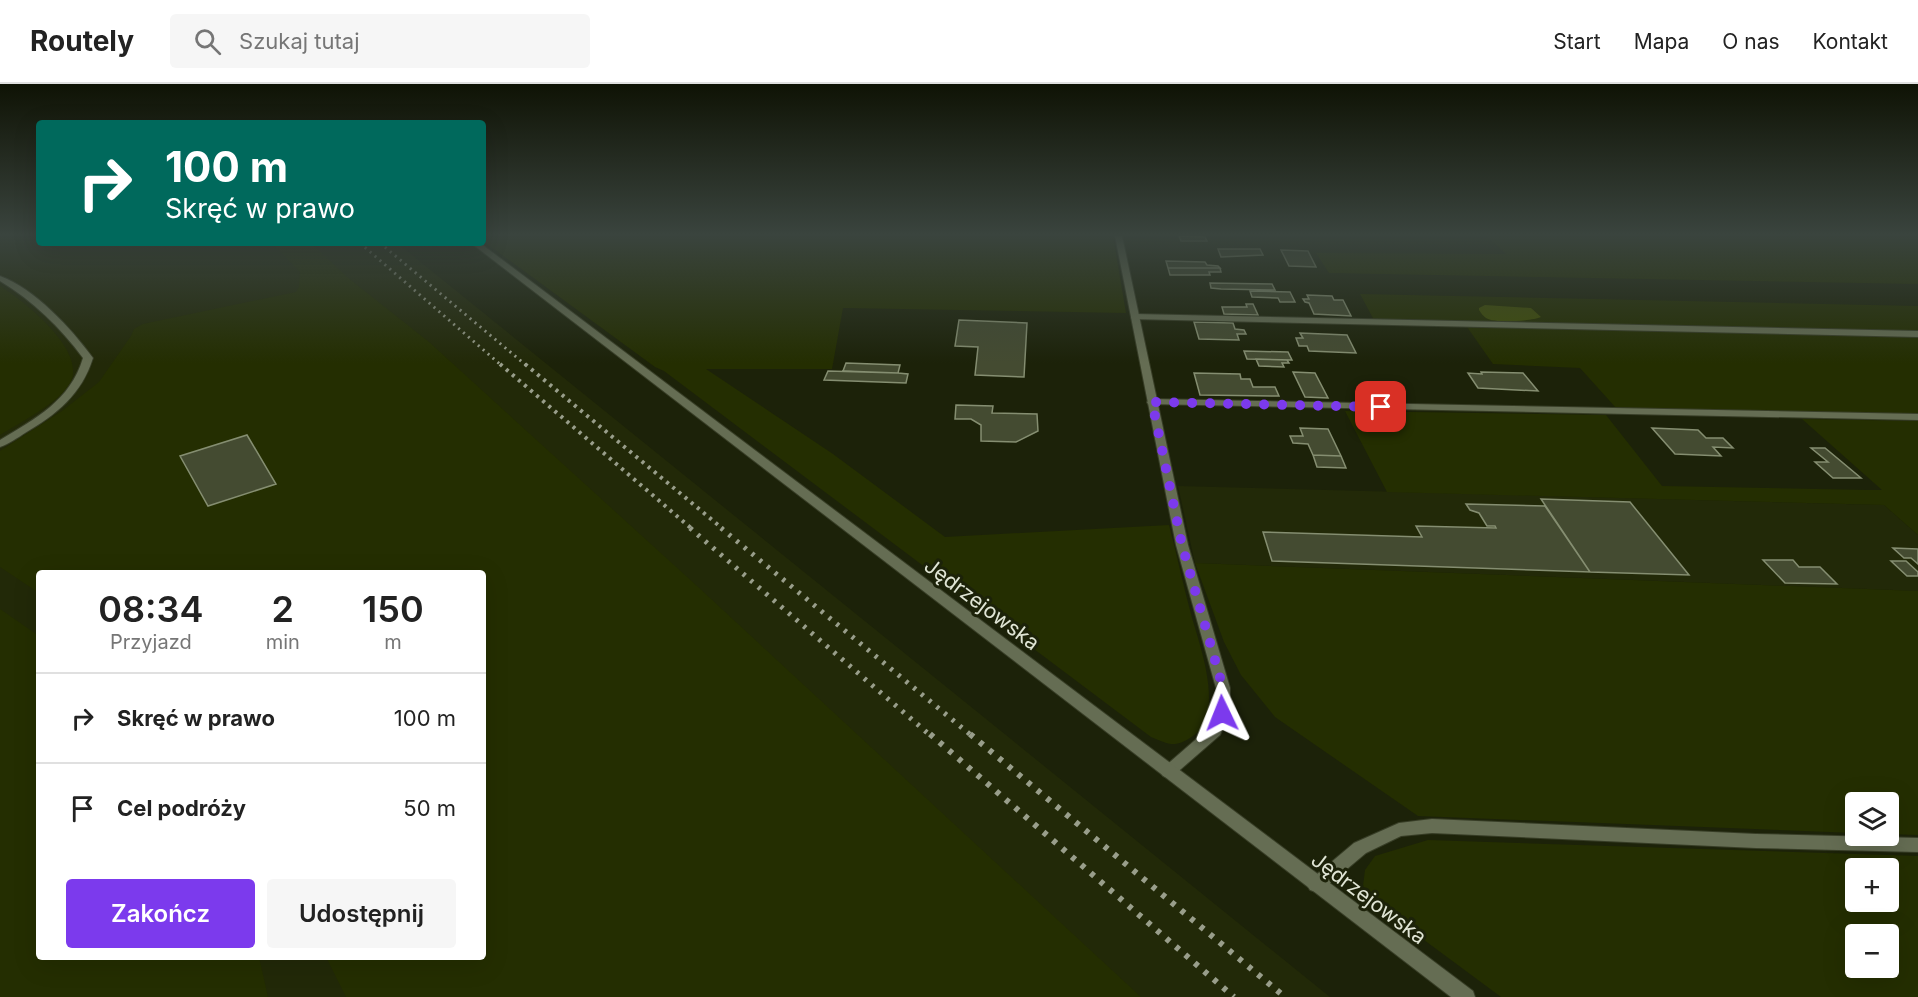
<!DOCTYPE html>
<html lang="pl">
<head>
<meta charset="utf-8">
<style>
	body { margin:0; font-family:Inter,sans-serif; background:#f6f6f6; color:#222; height:100vh; display:flex; flex-direction:column; font-size:22px; white-space:nowrap }
	* { box-sizing:border-box; margin:0 }
	p { font-size:20px; color:#767676 }
	.icon { flex:none; width:33px; height:33px; fill:none; stroke:currentColor; stroke-width:2; stroke-linecap:round; stroke-linejoin:round }
	.map { position:relative; flex:1; overflow:hidden }
	.panel { position:absolute; left:36px; top:486px; width:450px; height:390px; display:flex; flex-direction:column; background:#fff; border-radius:6px; box-shadow:0 6px 24px #0002 }
	.panel>* { flex:none }
	.guide { position:absolute; left:36px; top:36px; width:450px; height:126px; border-radius:6px; box-shadow:0 6px 24px #0002; background:#00695c; color:#fff; overflow:hidden }
	.controls { position:absolute; left:1845px; top:708px; display:grid; gap:12px }
	.controls a { display:grid; place-items:center; width:54px; height:54px; border-radius:6px; background:#fff; box-shadow:0 6px 24px #0002; font-size:30px }
	.pin { position:absolute; display:grid; place-items:center; width:51px; height:51px; color:#fff; margin:-26px; border-radius:12px; box-shadow:0 3px 9px #0006 }
	.me { position:absolute; width:66px; margin:-33px; rotate:358deg; stroke-linejoin:round; filter:drop-shadow(0 0 4px #0008) }
	.turn { display:flex; align-items:center; gap:21px; height:126px; padding:0 30px; font-size:27px }
	.turn .icon { width:78px; height:78px; stroke-width:2.5 }
	.turn b { display:block; font-size:42px; line-height:51px }
	.eta { display:flex; justify-content:space-evenly; align-items:center; height:102px; text-align:center }
	.eta b { font-size:36px; font-weight:600; line-height:42px }
	.action { display:flex; gap:12px; margin-top:auto; padding:12px 30px }
	.action a { flex:1; height:69px; border-radius:6px; background:#7c3aed; color:#fff; font-size:24px; font-weight:600; line-height:69px; text-align:center }
	.action a+a { background:#f6f6f6; color:#222 }
	ul { padding:0; list-style:none }
	li { display:flex; align-items:center; gap:18px; height:90px; padding:0 30px; border-top:2px solid #e0e0e0 }
	li div { flex:1 }
	li b { display:block; font-size:22px }
	li em { font-style:normal }
	header { display:flex; align-items:center; gap:36px; box-sizing:border-box; height:84px; padding:0 30px; background:#fff; border-bottom:2px solid #e0e0e0 }
	header strong { font-size:28px }
	nav { display:flex; gap:33px; margin-inline-start:auto; font-size:21px }
	.search { width:420px; height:54px; background:#f6f6f6; display:flex; align-items:center; gap:15px; box-sizing:border-box; padding:0 21px; border-radius:6px; color:#767676; font-size:22px }
	.map>svg:first-child { display:block }
	.built { fill:#222908; fill-rule:evenodd }
	.green { fill:#242e01; fill-rule:evenodd }
	.water { fill:#404e06 }
	.building { fill:#444b31; stroke:#858e71; stroke-width:1.5 }
	.lines { fill:none; stroke-linecap:round; stroke-linejoin:round }
	.service-casing { stroke:#373d26; stroke-width:2 }
	.minor-casing { stroke:#373d26; stroke-width:2 }
	.tertiary-casing { stroke:#373d26; stroke-width:2 }
	.service { fill:#656d53; fill-rule:evenodd }
	.minor { fill:#656d53; fill-rule:evenodd }
	.tertiary { fill:#656d53; fill-rule:evenodd }
	.rail-far3 { stroke:#999e8b; stroke-width:3; stroke-dasharray:2 4.5; stroke-linecap:butt }
	.rail-far2 { stroke:#999e8b; stroke-width:4; stroke-dasharray:3 5; stroke-linecap:butt }
	.rail-far1 { stroke:#999e8b; stroke-width:5; stroke-dasharray:3 7; stroke-linecap:butt }
	.rail { stroke:#999e8b; stroke-width:6; stroke-dasharray:4.5 8; stroke-linecap:butt }
	.route { stroke:#7c3aed; stroke-width:10; stroke-dasharray:0 18 }
	.labels { text-anchor:middle; dominant-baseline:central; stroke-width:6; stroke-linejoin:round; paint-order:stroke }
	.street-label { font-size:21px; fill:#e0e5d5; stroke:#1c2209 }
</style>
</head>
<body>
<header>
<strong>Routely</strong>
<div class="search"><svg class="icon" aria-label="search" viewBox="0 0 24 24"><circle cx="10" cy="10" r="6"/><path d="M15 15l6 6"/></svg>Szukaj tutaj</div>
<nav><a>Start</a><a>Mapa</a><a>O nas</a><a>Kontakt</a></nav>
</header>
<div class="map">
<svg width="1918" height="913" viewBox="0 0 1918 913">
	<rect width="100%" height="100%" fill="#1c2209"/>
	<!-- built -->
	<path class="built" d="M 0,152 L 39,152 L 39,159 L 397,159 L 1330,913 L 0,913 ZM 39,489 L 483,489 L 483,873 L 39,873 Z
		M 1178,402 L 1884,421 L 1918,451 L 1918,507 L 1195,479 Z"/>
	<!-- green -->
	<path class="green" d="M 483,152 L 1113,152 L 1126,229 L 843,224 L 832,285 L 706,285 L 833,370 L 945,453 L 1169,441 C 1177,471 1183,501 1191,530 C 1199,560 1226,629 1193,652 C 1175,664 1170,661 1151,653 L 664,287 L 655,283 L 483,157 Z
		M 1487,152 L 1918,152 L 1918,200 L 1329,189 L 1316,169 L 1506,170 Z
		M 272,159 L 311,159 L 347,193 L 429,258 L 697,502 L 1141,913 L 346,913 L 326,873 L 483,873 L 483,489 L 39,489 L 39,509 L 0,483 L 0,367 L 62,327 L 99,298 L 131,252 L 134,245 L 143,240 L 296,208 L 299,203 L 300,188 Z
		M 0,202 C 24,217 88,267 70,299 C 59,319 19,339 0,351 Z
		M 1360,210 L 1918,222 L 1918,248 L 1374,236 Z
		M 1467,243 L 1918,253 L 1918,330 L 1617,325 L 1580,284 L 1493,280 Z
		M 1345,327 L 1606,331 L 1662,402 L 1868,406 L 1882,406 L 1802,335 L 1918,337 L 1918,451 L 1884,421 L 1387,408 Z
		M 1195,479 L 1918,507 L 1918,751 L 1889,750 L 1888,718 L 1856,718 L 1855,749 L 1418,732 L 1275,633 L 1241,591 L 1224,558 Z
		M 0,525 L 39,552 L 39,873 L 259,873 L 268,913 L 0,913 Z
		M 1428,756 L 1918,772 L 1918,913 L 1501,913 L 1362,810 L 1365,786 L 1375,772 ZM 1856,784 L 1888,784 L 1888,818 L 1856,818 ZM 1856,850 L 1888,850 L 1888,884 L 1856,884 Z"/>
	<!-- water -->
	<path class="water" d="M 1485,221 L 1531,224 L 1541,233 C 1532,237 1495,240 1486,234 C 1483,232 1481,229 1479,226 L 1479,224 Z"/>
	<!-- building -->
	<path class="building" d="M 1179,152 L 1205,153 L 1207,157 L 1181,157 Z
		M 1218,165 L 1260,165 L 1263,171 L 1221,173 Z
		M 1281,166 L 1308,167 L 1316,183 L 1289,182 Z
		M 1166,177 L 1205,178 L 1207,181 L 1218,182 L 1220,184 L 1168,184 Z
		M 1168,184 L 1220,184 L 1221,188 L 1209,188 L 1210,191 L 1170,191 Z
		M 1210,199 L 1272,200 L 1275,206 L 1221,205 L 1211,204 Z
		M 1250,207 L 1290,208 L 1295,218 L 1280,218 L 1278,214 L 1252,213 Z
		M 1307,211 L 1332,212 L 1334,216 L 1343,216 L 1351,232 L 1314,230 L 1309,219 L 1305,218 L 1303,215 L 1309,215 Z
		M 1246,220 L 1253,220 L 1258,231 L 1224,230 L 1222,223 L 1247,223 Z
		M 959,236 L 1027,239 L 1024,293 L 975,291 L 978,263 L 955,262 Z
		M 1194,238 L 1233,239 L 1235,245 L 1244,246 L 1246,250 L 1237,250 L 1239,256 L 1199,255 Z
		M 1300,249 L 1347,251 L 1356,269 L 1309,267 L 1307,262 L 1299,262 L 1296,254 L 1303,254 Z
		M 1244,267 L 1288,268 L 1292,276 L 1247,275 Z
		M 1256,275 L 1287,276 L 1289,279 L 1282,279 L 1284,283 L 1259,282 Z
		M 846,279 L 900,281 L 898,289 L 843,287 Z
		M 828,287 L 898,289 L 908,290 L 906,299 L 824,296 Z
		M 1293,288 L 1315,289 L 1328,314 L 1305,313 Z
		M 1481,288 L 1523,289 L 1538,307 L 1478,304 L 1468,289 L 1482,290 Z
		M 1194,289 L 1240,290 L 1241,295 L 1250,295 L 1253,303 L 1275,303 L 1279,312 L 1200,311 Z
		M 956,321 L 993,322 L 992,329 L 1037,330 L 1038,347 L 1016,358 L 981,357 L 981,341 L 971,335 L 955,335 Z
		M 1300,344 L 1328,345 L 1341,372 L 1313,371 L 1308,360 L 1293,359 L 1290,352 L 1303,352 Z
		M 1652,344 L 1698,346 L 1706,354 L 1723,354 L 1733,364 L 1713,363 L 1721,372 L 1675,370 Z
		M 247,351 L 276,400 L 208,422 L 180,372 Z
		M 1811,364 L 1825,364 L 1861,394 L 1833,394 L 1815,378 L 1828,378 Z
		M 1313,371 L 1341,372 L 1346,384 L 1317,383 Z
		M 1541,415 L 1630,418 L 1689,491 L 1590,488 Z
		M 1466,420 L 1545,422 L 1590,488 L 1272,477 L 1263,448 L 1422,453 L 1416,442 L 1496,444 L 1495,442 L 1487,442 L 1479,429 L 1470,426 Z
		M 1893,464 L 1918,465 L 1918,480 L 1911,474 L 1904,474 Z
		M 1763,476 L 1793,476 L 1799,483 L 1820,483 L 1837,500 L 1785,499 Z
		M 1891,477 L 1906,477 L 1918,488 L 1918,492 L 1907,492 Z"/>
	<g class="lines">
		<!-- service casing -->
		<g class="service-casing">
			<path id="service" d="M 0,192 C 35,205 71,244 93,274 C 82,310 56,331 25,349 C 17,354 9,360 0,363 L 0,356 C 36,334 70,317 83,274 C 60,243 33,217 0,197 Z
				M 1135,230 L 1918,247 L 1918,253 L 1132,235 L 1131,233 Z
				M 1152,315 L 1918,330 L 1918,336 L 1148,320 L 1147,318 Z
				M 1432,735 L 1756,750 L 1918,754 L 1918,768 L 1756,764 L 1432,749 L 1401,752 L 1366,769 L 1322,806 L 1316,808 L 1310,806 L 1307,801 L 1310,796 L 1354,759 L 1399,739 Z"/>
		</g>
		<!-- minor casing -->
		<g class="minor-casing">
			<path id="minor" d="M 1115,152 L 1122,152 L 1188,461 L 1230,604 L 1230,629 L 1220,651 L 1173,692 L 1168,694 L 1163,692 L 1160,688 L 1163,684 L 1209,644 L 1216,629 L 1216,604 L 1176,461 Z"/>
		</g>
		<!-- tertiary casing -->
		<g class="tertiary-casing">
			<path id="tertiary" d="M 471,159 L 480,159 L 1473,907 L 1475,913 L 1451,913 Z"/>
		</g>
		<!-- service -->
		<use href="#service" class="service"/>
		<!-- minor -->
		<use href="#minor" class="minor"/>
		<!-- tertiary -->
		<use href="#tertiary" class="tertiary"/>
		<!-- rail-far3 -->
		<path class="rail-far3" d="M 360,159 L 502,282
			M 380,159 L 527,282"/>
		<!-- rail-far2 -->
		<path class="rail-far2" d="M 500,280 L 692,445
			M 525,280 L 723,445"/>
		<!-- rail-far1 -->
		<path class="rail-far1" d="M 690,444 L 931,652
			M 721,444 L 972,652"/>
		<!-- rail -->
		<path class="rail" d="M 930,650 L 1234,913
			M 970,650 L 1285,913"/>
	</g>
	<!-- sky -->
	<linearGradient id="sky" x2="0" y2="1"><stop stop-color="#0f1305"/><stop offset="0.54" stop-color="#3a443e"/><stop offset="1" stop-color="#3a443e" stop-opacity="0"/></linearGradient>
	<rect width="1918" height="279" fill="url(#sky)"/>
	<g class="lines">
		<!-- route -->
		<path class="route" d="M 1222,629 L 1223,604 L 1182,461 L 1152,318 L 1381,323"/>
	</g>
	<g class="labels">
		<!-- street labels -->
		<g class="street-label">
			<text transform="translate(982 520) rotate(37)">Jędrzejowska</text>
			<text transform="translate(1369 814) rotate(37)">Jędrzejowska</text>
		</g>
	</g>
</svg>
<div class="controls">
<a><svg class="icon" aria-label="layers" viewBox="0 0 24 24"><path d="M12 4l9 5-9 5-9-5zM3 14l9 5 9-5"/></svg></a>
<a>+</a>
<a>−</a>
</div>
<div class="pin" style="left:1381px;top:323px;background:#d93025"><svg class="icon" aria-label="arrive" viewBox="0 0 24 24"><path d="M6 21V4h12l-3 4 3 4H6"/></svg></div>
<svg class="me" style="left:1222px;top:629px" viewBox="-20 -20 40 40"><path d="M0-17L14 15 0 8-14 15z" fill="#7c3aed" stroke="#fff" stroke-width="4"/></svg>
<div class="guide">
<div class="turn"><svg class="icon" aria-label="right" viewBox="0 0 24 24"><path d="M7 20v-9h11M14 6l5 5-5 5"/></svg><div><b>100 m</b>Skręć w prawo</div></div>
</div>
<section class="panel">
<div class="eta">
<div><b>08:34</b><p>Przyjazd</p></div>
<div><b>2</b><p>min</p></div>
<div><b>150</b><p>m</p></div>
</div>
<ul>
<li><svg class="icon" aria-label="right" viewBox="0 0 24 24"><path d="M7 20v-9h11M14 6l5 5-5 5"/></svg><div><b>Skręć w prawo</b></div><em>100 m</em></li>
<li><svg class="icon" aria-label="arrive" viewBox="0 0 24 24"><path d="M6 21V4h12l-3 4 3 4H6"/></svg><div><b>Cel podróży</b></div><em>50 m</em></li>
</ul>
<div class="action"><a>Zakończ</a><a>Udostępnij</a></div>
</section>
</div>
</body>
</html>
